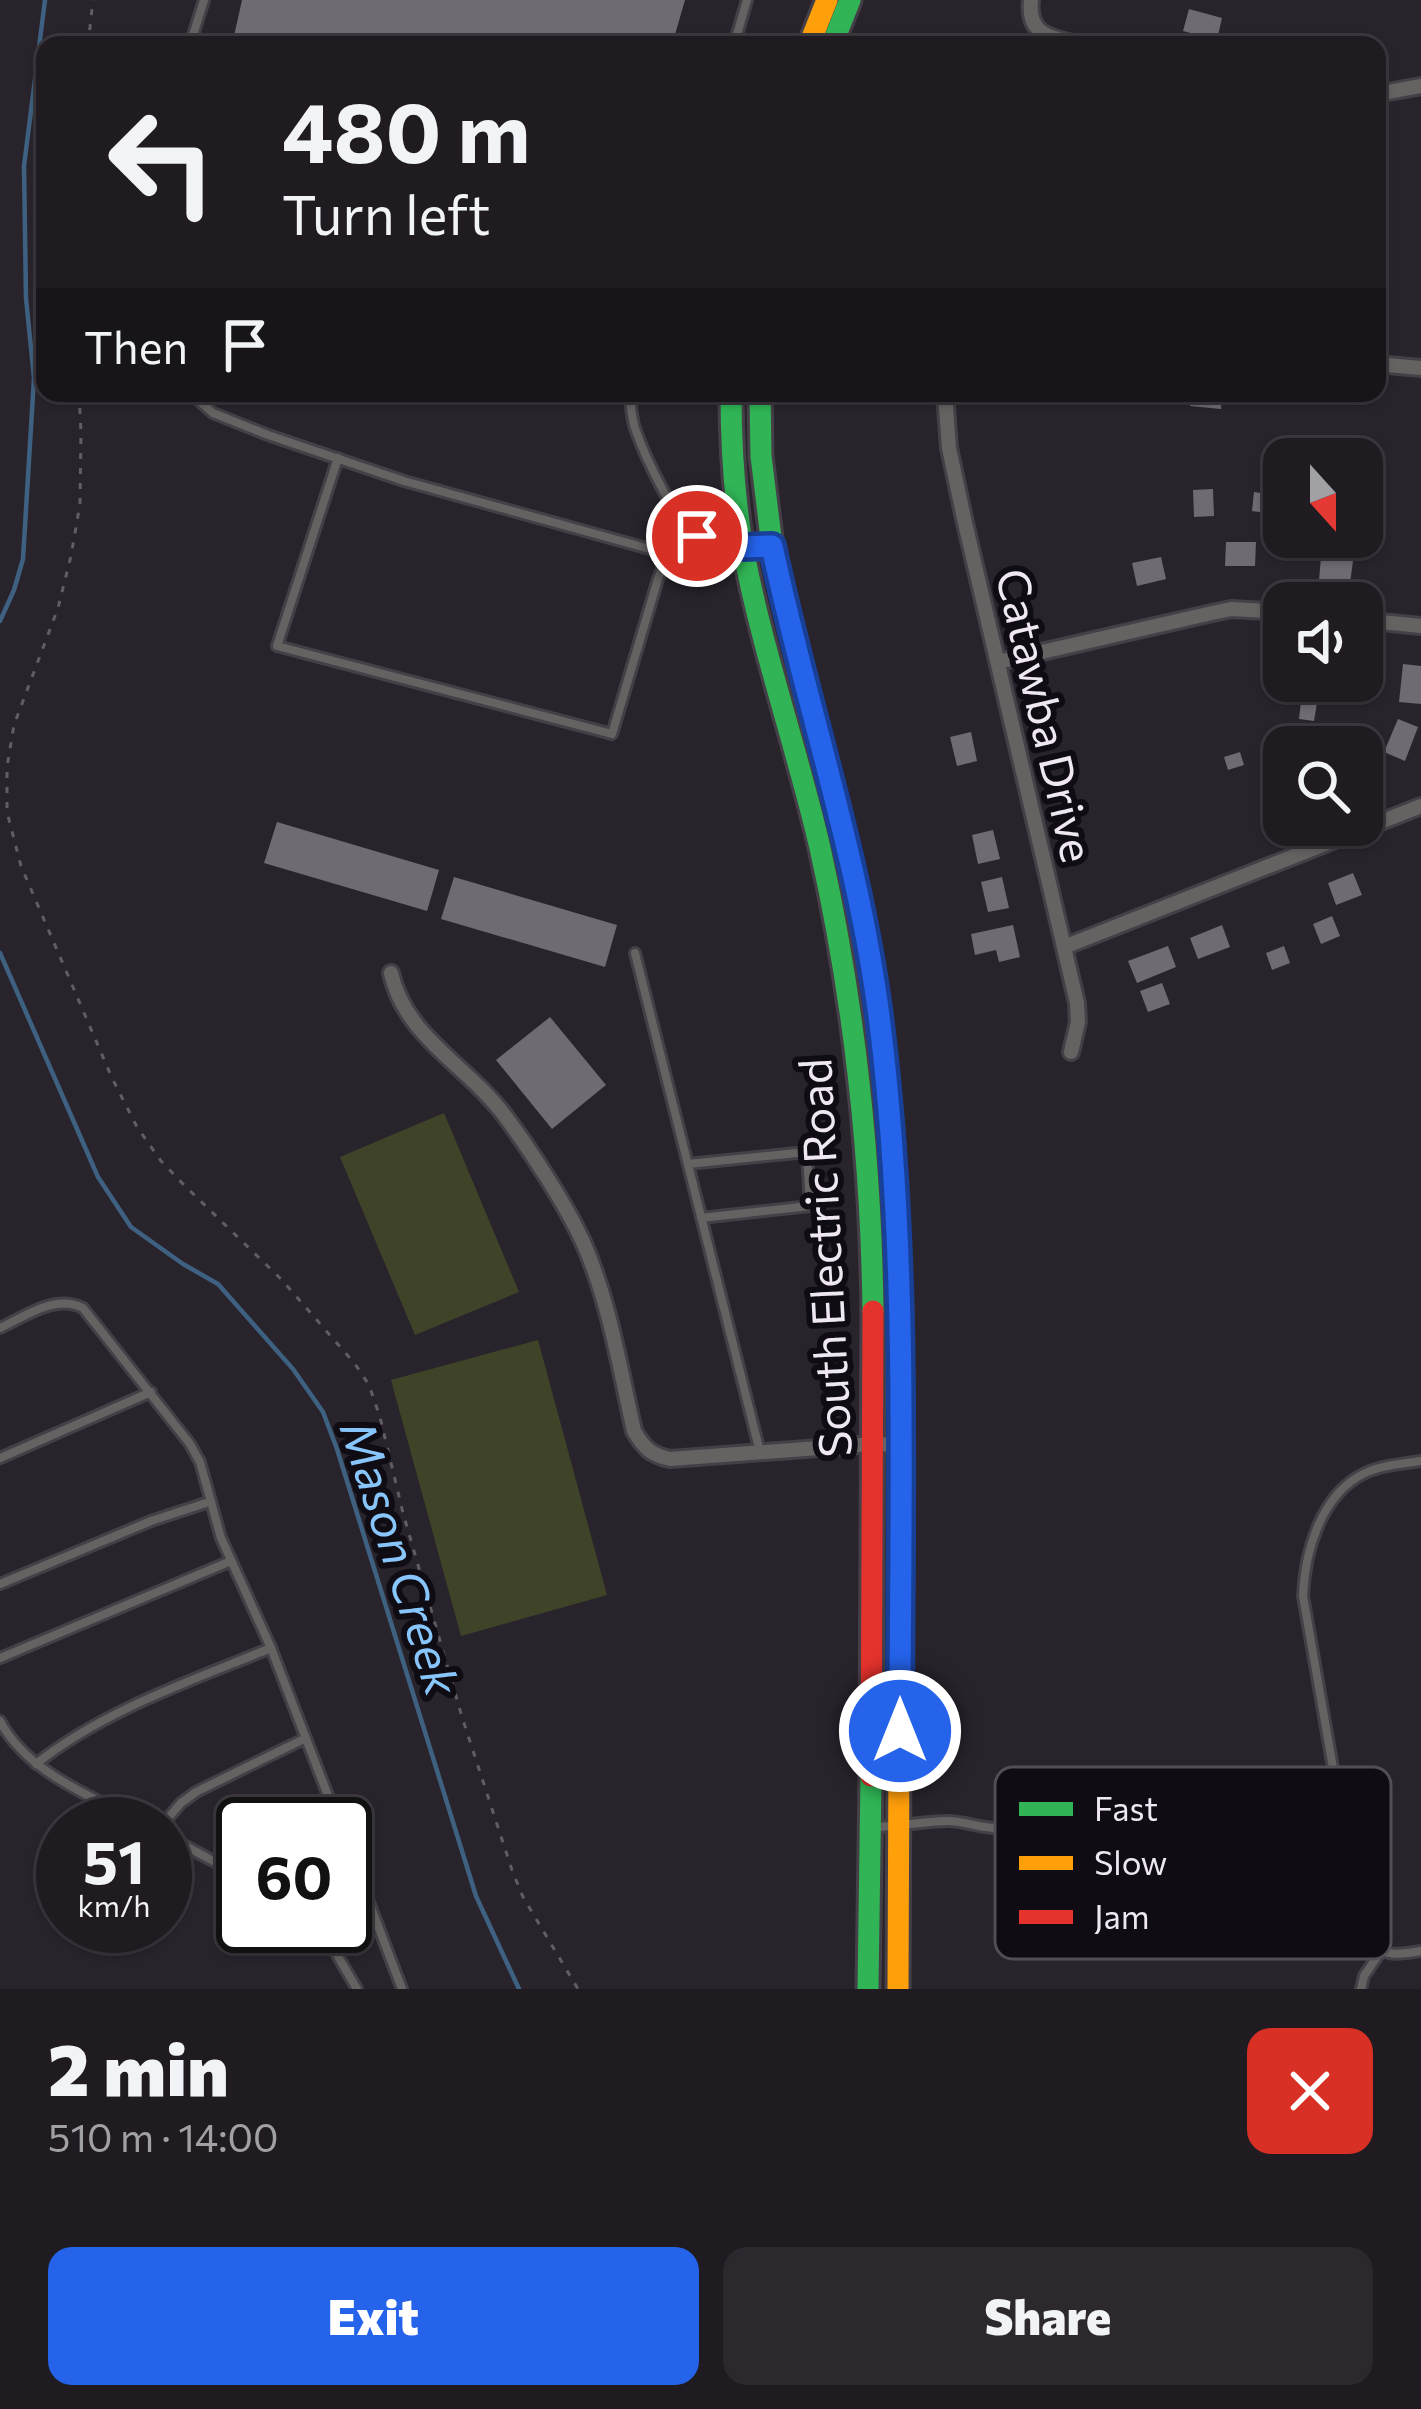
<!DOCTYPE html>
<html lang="en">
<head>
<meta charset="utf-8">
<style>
	body { margin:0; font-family:Commissioner,sans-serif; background:#2c282e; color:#f1f3f6; height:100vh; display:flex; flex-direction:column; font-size:45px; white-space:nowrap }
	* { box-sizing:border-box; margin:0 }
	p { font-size:39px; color:#a1a1a5 }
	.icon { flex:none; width:66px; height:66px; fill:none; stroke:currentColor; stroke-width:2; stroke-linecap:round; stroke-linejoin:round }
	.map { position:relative; height:1989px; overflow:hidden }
	.details { display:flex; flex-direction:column; background:#1f1b21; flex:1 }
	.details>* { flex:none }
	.guide { position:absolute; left:36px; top:36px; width:1350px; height:366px; border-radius:24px; box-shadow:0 3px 9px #0004,0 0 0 3px #3c393f; background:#1f1b21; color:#f1f3f6; overflow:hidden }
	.needle { width:78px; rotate:159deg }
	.tools { position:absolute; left:1263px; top:438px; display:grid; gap:24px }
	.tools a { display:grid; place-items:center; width:120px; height:120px; border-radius:24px; background:#1f1b21; box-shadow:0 3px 9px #0004,0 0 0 3px #3c393f; font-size:60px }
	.speed { position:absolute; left:36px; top:1797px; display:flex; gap:24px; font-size:60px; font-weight:700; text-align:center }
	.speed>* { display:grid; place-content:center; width:156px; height:156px; border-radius:50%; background:#1f1b21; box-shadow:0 3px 9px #0004,0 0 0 3px #3c393f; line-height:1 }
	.speed small { font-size:30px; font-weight:400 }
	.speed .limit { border:6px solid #111; border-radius:18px; background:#fff; color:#111 }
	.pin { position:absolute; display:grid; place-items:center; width:102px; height:102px; color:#fff; margin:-51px; border:6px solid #fff; border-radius:50%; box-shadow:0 3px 12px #0007 }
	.me { position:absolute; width:132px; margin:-66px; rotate:0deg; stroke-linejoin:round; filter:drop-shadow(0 0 9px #0008) }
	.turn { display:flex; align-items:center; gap:42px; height:252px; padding:0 48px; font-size:54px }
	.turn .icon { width:156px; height:156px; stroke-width:2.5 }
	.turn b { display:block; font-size:84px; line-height:102px }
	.then { display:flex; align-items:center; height:114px; padding:0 48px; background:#0003; gap:24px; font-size:45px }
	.round { display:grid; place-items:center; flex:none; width:126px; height:126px; border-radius:24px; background:#2c282e }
	.overview { display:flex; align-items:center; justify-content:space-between; height:204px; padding:0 48px }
	h1 { font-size:72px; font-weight:800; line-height:90px }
	.action { display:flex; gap:24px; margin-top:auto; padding:24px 48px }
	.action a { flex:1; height:138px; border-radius:24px; background:#2563eb; color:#fff; font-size:48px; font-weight:800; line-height:138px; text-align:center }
	.action a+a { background:#2c282e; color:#f1f3f6 }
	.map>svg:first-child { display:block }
	.green { fill:#3f4429 }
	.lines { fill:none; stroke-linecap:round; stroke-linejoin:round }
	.stream { stroke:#3f6181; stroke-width:4.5 }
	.building { fill:#6f6b72 }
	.lane-casing { stroke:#454047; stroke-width:14 }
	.street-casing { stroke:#454047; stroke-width:20 }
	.fast-casing { stroke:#454047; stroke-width:27 }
	.slow-casing { stroke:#454047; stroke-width:27 }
	.jam-casing { stroke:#454047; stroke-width:27 }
	.path { stroke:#615e61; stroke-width:3; stroke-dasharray:6 9; stroke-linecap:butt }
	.lane { stroke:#656262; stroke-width:8 }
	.street { stroke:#656262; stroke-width:14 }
	.fast { stroke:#30b455; stroke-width:21 }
	.slow { stroke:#ff9f0a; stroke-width:21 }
	.jam { stroke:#e5322d; stroke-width:21 }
	.route-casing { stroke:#184099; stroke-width:30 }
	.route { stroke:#2563eb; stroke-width:21 }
	.labels { text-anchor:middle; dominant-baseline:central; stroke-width:12; stroke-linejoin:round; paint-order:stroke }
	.street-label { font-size:45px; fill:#efe8f3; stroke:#100c13 }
	.water-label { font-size:48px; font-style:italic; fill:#87c5fb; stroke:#100c13 }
	.key { fill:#100c13; stroke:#534e56; stroke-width:3 }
	.key-label { font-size:33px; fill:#efe8f3 }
</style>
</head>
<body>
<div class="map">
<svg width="1421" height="1989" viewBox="0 0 1421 1989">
	<rect width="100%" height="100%" fill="#29242c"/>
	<!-- green -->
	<path class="green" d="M 444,1113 L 519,1292 L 415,1335 L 340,1157 Z
		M 538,1340 L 607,1595 L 461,1636 L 391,1380 Z"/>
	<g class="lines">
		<!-- stream -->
		<path class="stream" d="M 0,621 L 14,590 L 23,559 L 34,378 L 26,298 L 24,166 L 45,0
			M 0,953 L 98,1177 L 131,1227 L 183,1264 L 218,1284 L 293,1369 L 323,1412 L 337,1449 L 476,1896 L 519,1989"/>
	</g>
	<!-- building -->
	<path class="building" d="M 242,0 L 685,0 L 672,45 L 232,45 Z
		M 1189,9 L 1222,18 L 1217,40 L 1183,31 Z
		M 1287,33 L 1316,36 L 1315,45 L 1285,45 Z
		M 1145,393 L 1175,393 L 1173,404 L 1144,401 Z
		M 1191,393 L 1222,393 L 1221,409 L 1190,406 Z
		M 1213,489 L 1214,516 L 1194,517 L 1193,490 Z
		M 1254,492 L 1268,494 L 1266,513 L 1252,511 Z
		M 1226,542 L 1256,542 L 1255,566 L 1225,566 Z
		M 1161,557 L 1166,579 L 1137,586 L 1132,563 Z
		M 1321,557 L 1353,561 L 1350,583 L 1319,580 Z
		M 1403,664 L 1421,666 L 1421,704 L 1399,702 Z
		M 1301,701 L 1317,703 L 1314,721 L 1299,719 Z
		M 1398,719 L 1418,727 L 1405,761 L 1384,752 Z
		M 1333,723 L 1342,747 L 1321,747 L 1315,730 Z
		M 971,732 L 977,761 L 957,766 L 950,737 Z
		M 1240,752 L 1244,765 L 1228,770 L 1224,757 Z
		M 1374,761 L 1383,782 L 1362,790 L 1362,766 Z
		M 277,822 L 439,870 L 427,911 L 264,863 Z
		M 993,830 L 1000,859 L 978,864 L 972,835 Z
		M 1353,873 L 1362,895 L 1336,905 L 1328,883 Z
		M 454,877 L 617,925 L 605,967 L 441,919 Z
		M 1002,877 L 1009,908 L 988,912 L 981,882 Z
		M 1332,916 L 1340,936 L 1321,944 L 1313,924 Z
		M 1013,925 L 1020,957 L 999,962 L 996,950 L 975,955 L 971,934 Z
		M 1222,925 L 1230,947 L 1198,959 L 1190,938 Z
		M 1168,946 L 1176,967 L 1137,983 L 1128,961 Z
		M 1284,946 L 1290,963 L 1272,970 L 1266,953 Z
		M 1162,983 L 1170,1004 L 1148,1012 L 1140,991 Z
		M 550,1017 L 606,1085 L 552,1129 L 496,1060 Z"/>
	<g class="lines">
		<!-- lane casing -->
		<g class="lane-casing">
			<path id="lane" d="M 190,45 L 204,0
				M 734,45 L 747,0
				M 190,393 L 213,413 L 268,435 L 404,481 L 668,554
				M 630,393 C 631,405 631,419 636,431 C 644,454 677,526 697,536 C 719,548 748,546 772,546
				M 338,458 L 277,646 L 612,734 L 658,579 L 680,522
				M 635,953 L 760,1452
				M 688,1164 L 807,1152 L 810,1206 L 701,1218
				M 0,1328 C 26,1316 55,1294 83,1308 L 190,1444 L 200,1462 L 221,1538 L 271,1648 L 339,1824
				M 0,1458 L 151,1392
				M 1421,1461 C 1402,1464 1382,1465 1365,1473 C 1321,1494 1305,1551 1303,1596 L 1336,1785 L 1371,1942 C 1385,1958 1401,1954 1421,1951
				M 0,1584 L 151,1521 L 209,1502
				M 0,1658 L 231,1561
				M 0,1721 C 28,1774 94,1797 144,1824
				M 36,1764 C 104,1710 191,1681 271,1648
				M 163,1824 L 181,1803 L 196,1792 L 306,1738
				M 872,1827 C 898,1827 923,1821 948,1821 C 966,1821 985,1830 1004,1828 C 1036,1824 1062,1807 1093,1799 C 1131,1789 1171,1799 1196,1830
				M 165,1835 L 243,1877
				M 345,1839 L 402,1989
				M 345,1891 L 362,1883
				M 313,1926 L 336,1953 L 357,1989
				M 1361,1989 L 1364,1976 L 1381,1951"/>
		</g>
		<!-- street casing -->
		<g class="street-casing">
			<path id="street" d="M 1031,0 C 1027,36 1052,38 1080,45
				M 1377,94 L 1421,86
				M 1377,364 L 1421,368
				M 945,393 L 949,448 L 965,523 L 1077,1003 L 1078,1022 L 1071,1052
				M 1362,620 L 1421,626
				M 998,662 L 1212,613 L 1231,609 L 1284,612
				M 1064,947 L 1421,806
				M 391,973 C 405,1037 468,1066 505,1116 C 531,1151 565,1203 583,1242 C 609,1300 620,1369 634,1431 C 644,1448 651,1455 670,1459 L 873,1444 L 901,1445"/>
		</g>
		<!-- fast casing -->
		<g class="fast-casing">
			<path id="fast" d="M 832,45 L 850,0
				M 731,393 C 731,445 734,497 743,548 C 762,650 797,748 820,848 C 854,1000 871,1155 873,1311
				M 760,393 L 761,456 L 772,546 L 855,878 L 880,1021 L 892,1129 L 901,1310 L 900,1498
				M 868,1989 L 871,1776"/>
		</g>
		<!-- slow casing -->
		<g class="slow-casing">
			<path id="slow" d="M 809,45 L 827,0
				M 898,1989 L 900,1498"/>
		</g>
		<!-- jam casing -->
		<g class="jam-casing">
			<path id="jam" d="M 871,1776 L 873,1311"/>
		</g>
		<!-- path -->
		<path class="path" d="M 88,45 L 93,0
			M 79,393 L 81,432 L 80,504 L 71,556 L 58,608 L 14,725 L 7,767 L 7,812 L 21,866 L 112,1078 L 137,1127 L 161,1161 L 184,1185 L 282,1280 L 355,1364 L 369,1385 L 380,1417 L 403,1513 L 462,1717 L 512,1870 L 523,1897 L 578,1989"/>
		<!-- lane -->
		<use href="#lane" class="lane"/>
		<!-- street -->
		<use href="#street" class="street"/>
		<!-- fast -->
		<use href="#fast" class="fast"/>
		<!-- slow -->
		<use href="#slow" class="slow"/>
		<!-- jam -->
		<use href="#jam" class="jam"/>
	</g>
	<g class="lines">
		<!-- route casing -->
		<g class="route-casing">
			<path id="route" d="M 697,536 L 743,547 L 772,546 C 806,706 860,861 880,1024 C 909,1258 900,1495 900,1731"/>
		</g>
		<!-- route -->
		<use href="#route" class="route"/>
	</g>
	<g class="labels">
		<!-- street labels -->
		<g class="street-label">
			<text transform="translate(1047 715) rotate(77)">Catawba Drive</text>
			<text transform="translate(823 1258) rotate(-93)">South Electric Road</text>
		</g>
		<!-- water labels -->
		<g class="water-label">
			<text transform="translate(402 1557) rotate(72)">Mason Creek</text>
		</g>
	</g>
	<!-- legend -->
	<rect x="995" y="1767" width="396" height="192" rx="18" class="key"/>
	<rect x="1019" y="1802" width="54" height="14" fill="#30b455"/>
	<rect x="1019" y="1856" width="54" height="14" fill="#ff9f0a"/>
	<rect x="1019" y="1910" width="54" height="14" fill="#e5322d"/>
	<g class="key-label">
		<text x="1094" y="1821">Fast</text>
		<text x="1094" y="1875">Slow</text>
		<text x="1094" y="1929">Jam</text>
	</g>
</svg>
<div class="tools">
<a><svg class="needle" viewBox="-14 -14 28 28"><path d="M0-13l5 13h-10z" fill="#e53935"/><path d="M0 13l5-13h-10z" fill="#a1a1a5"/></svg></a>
<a><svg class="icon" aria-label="sound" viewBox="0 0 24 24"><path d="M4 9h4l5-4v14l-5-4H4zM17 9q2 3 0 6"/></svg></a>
<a><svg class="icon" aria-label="search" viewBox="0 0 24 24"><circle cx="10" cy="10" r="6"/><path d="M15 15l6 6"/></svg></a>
</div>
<div class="speed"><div>51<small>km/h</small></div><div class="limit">60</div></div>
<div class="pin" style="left:697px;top:536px;background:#d93025"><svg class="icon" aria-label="arrive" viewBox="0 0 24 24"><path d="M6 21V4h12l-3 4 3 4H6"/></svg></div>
<svg class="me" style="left:900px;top:1731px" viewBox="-20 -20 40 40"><circle r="17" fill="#2563eb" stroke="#fff" stroke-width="3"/><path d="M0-11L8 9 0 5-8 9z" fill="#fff"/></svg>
<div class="guide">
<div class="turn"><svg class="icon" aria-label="left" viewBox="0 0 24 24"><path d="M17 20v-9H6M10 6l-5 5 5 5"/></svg><div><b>480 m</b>Turn left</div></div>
<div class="then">Then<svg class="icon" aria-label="arrive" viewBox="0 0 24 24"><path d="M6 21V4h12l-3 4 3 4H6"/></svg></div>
</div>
</div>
<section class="details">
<div class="overview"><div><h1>2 min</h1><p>510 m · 14:00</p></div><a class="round" style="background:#d93025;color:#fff"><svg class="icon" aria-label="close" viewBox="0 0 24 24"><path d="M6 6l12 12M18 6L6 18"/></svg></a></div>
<div class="action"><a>Exit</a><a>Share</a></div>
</section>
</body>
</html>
